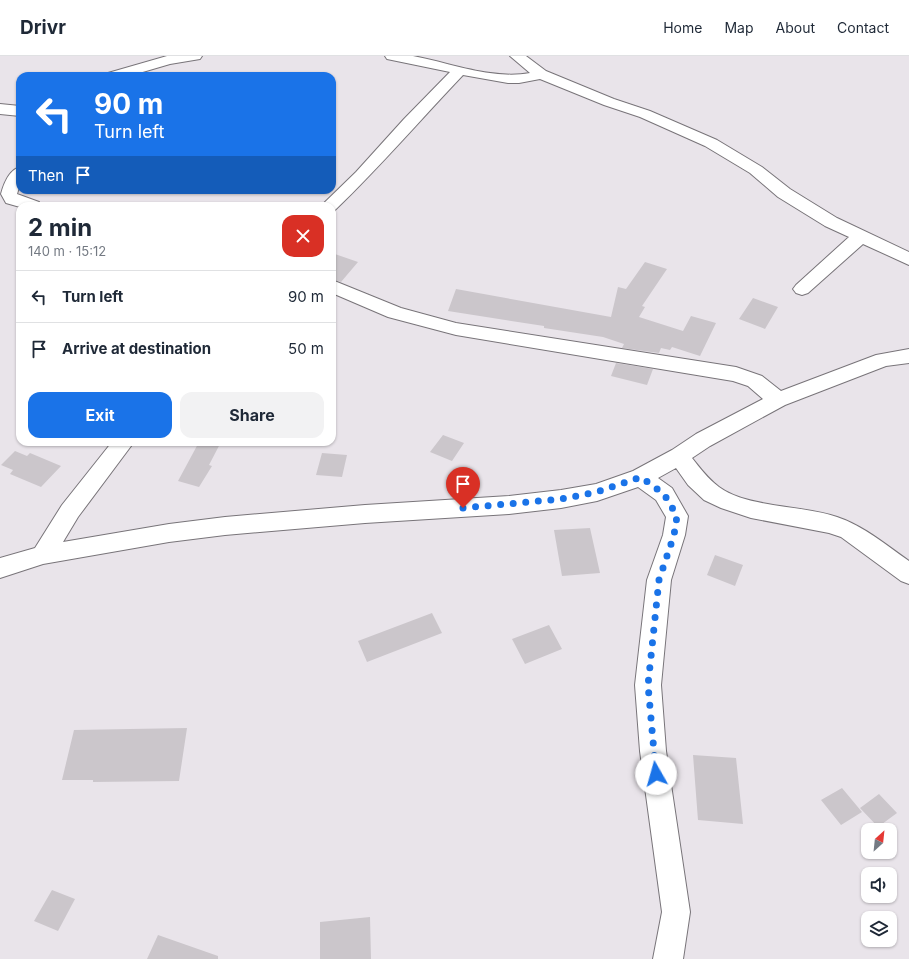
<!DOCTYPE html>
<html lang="en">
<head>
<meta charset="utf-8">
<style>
	body { margin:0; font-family:Inter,sans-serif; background:#f2f2f3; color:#1f2937; height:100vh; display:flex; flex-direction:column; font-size:15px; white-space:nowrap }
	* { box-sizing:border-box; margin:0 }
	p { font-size:13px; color:#747a83 }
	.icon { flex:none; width:22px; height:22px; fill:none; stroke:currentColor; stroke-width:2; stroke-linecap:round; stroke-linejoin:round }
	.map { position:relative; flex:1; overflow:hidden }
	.sheet { position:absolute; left:16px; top:146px; width:320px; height:244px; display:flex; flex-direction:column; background:#fff; border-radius:12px; box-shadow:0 1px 3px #0004 }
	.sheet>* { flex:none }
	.guide { position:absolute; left:16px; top:16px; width:320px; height:122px; border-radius:12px; box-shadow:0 1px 3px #0004; background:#1a73e8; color:#fff; overflow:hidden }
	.needle { width:26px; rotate:27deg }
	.controls { position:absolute; left:861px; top:767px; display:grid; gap:8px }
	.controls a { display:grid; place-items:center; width:36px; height:36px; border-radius:8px; background:#fff; box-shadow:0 1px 3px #0004; font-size:20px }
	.pin { position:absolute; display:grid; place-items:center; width:34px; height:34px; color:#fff; margin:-41px -17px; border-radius:50% 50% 50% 0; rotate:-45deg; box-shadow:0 0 4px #0007 }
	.pin .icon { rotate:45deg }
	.me { position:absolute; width:44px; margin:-22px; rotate:353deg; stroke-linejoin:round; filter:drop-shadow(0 0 3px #0008) }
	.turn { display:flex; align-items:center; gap:14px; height:84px; padding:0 12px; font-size:18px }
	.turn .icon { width:52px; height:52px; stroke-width:2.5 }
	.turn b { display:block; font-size:28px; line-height:34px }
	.then { display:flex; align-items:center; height:38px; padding:0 12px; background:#0003; gap:8px; font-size:15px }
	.round { display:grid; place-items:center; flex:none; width:42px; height:42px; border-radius:12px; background:#f2f2f3 }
	.headline { display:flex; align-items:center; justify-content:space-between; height:68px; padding:0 12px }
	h1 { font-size:24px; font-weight:700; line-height:30px }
	.action { display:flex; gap:8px; margin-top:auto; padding:8px 12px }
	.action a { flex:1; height:46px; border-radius:12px; background:#1a73e8; color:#fff; font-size:16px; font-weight:700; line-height:46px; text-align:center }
	.action a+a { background:#f2f2f3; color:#1f2937 }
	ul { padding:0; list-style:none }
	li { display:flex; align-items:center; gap:12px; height:52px; padding:0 12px; border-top:1px solid #e0e1e3 }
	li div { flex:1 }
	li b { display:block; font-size:15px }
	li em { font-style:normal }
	header { display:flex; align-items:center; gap:24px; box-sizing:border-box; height:56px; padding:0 20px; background:#fff; border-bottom:1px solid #e0e1e3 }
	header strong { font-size:19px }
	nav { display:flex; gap:22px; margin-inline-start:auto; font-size:14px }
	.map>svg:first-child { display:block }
	.building { fill:#cbc6cb }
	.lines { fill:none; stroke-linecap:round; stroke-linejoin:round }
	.street-casing { stroke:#787479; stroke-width:2 }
	.street { fill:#fff; fill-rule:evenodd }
	.route { stroke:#1a73e8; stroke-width:7; stroke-dasharray:0 12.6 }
</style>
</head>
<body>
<header>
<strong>Drivr</strong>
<nav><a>Home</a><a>Map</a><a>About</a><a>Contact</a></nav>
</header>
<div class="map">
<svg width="909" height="903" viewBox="0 0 909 903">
	<rect width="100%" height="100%" fill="#e9e4ea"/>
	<!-- building -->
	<path class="building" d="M 332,197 L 358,206 L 341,226 L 332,223 Z
		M 645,206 L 667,213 L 642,250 L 645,251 L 639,261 L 683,275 L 691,260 L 716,267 L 700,300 L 672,291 L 670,294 L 661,292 L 659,297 L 622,292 L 624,288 L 603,281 L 544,272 L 544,270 L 448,255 L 456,233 L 611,261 L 618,231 L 626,233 Z
		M 753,242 L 778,251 L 765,273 L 739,263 Z
		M 616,307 L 653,313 L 647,329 L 611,320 Z
		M 443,379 L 464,387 L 452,405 L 430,396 Z
		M 199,386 L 221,386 L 209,409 L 212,410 L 199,431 L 178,425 Z
		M 15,395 L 27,400 L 30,397 L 61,410 L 41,431 L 10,418 L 13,414 L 1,409 Z
		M 322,397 L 347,399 L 342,421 L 316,419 Z
		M 590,472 L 600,517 L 562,520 L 554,474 Z
		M 715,499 L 743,509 L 735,530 L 707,519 Z
		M 432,557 L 442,577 L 367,606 L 358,585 Z
		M 549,569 L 562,593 L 525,608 L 512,583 Z
		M 187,672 L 179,725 L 93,726 L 93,724 L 62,724 L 74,674 Z
		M 693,699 L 736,702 L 743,768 L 698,764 Z
		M 842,732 L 862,756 L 841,769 L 821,744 Z
		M 879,738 L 897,757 L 878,771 L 860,752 Z
		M 52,834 L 75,843 L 58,875 L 34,865 Z
		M 370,861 L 371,903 L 320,903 L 320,866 Z
		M 158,879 L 218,900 L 218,903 L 147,903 Z"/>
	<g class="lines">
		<!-- street casing -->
		<g class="street-casing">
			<path id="street" d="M 167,0 L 202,0 L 200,3 L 170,8 L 129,20 L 106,20 L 108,17 Z
				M 385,0 C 394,0 404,0 413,0 C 451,7 492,24 530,17 L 510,0 L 526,0 L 546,15 L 614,43 L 650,55 L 717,84 L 762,111 L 790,133 L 837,162 L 909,196 L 909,209 L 863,188 L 808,237 L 802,239 L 796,237 L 793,233 L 796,229 L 849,181 L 825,170 L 778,141 L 750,117 L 705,90 L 640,61 L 604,49 L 540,23 L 519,27 L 508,27 L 463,19 C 420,64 380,111 335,154 L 332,154 L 332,150 L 321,150 L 356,116 L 404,63 L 450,16 L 387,3 Z
				M 0,48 L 20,50 L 20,60 L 0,58 Z
				M 20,111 L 20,128 L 17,138 L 39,146 L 41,150 L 20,150 L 20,151 L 6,147 L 1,138 C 4,127 9,114 20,111 Z
				M 332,224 L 401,252 L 456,267 L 736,311 L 762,320 L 781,335 L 876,299 L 909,293 L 909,307 L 886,310 L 785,349 L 710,390 L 692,402 C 700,412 708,423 719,431 C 747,452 803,449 837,461 C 864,470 886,489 909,505 L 909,528 L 901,525 L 841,481 L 829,477 L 751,462 L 721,452 L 704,444 L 688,429 L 676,412 L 658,422 L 672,432 L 688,460 L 685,479 L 671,524 L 661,629 L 666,695 L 690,856 L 683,903 L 653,903 L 662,856 L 640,695 L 635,629 L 647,524 L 663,479 L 666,461 L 656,444 L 638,431 L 597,445 L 561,452 L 509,458 L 365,467 L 225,479 L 169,486 L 43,508 L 0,522 L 0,502 L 35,492 L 62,449 L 112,386 L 134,386 L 78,461 L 63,486 L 169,468 L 225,461 L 365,449 L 509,440 L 561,434 L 596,428 L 633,415 L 672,394 L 696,378 L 763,343 L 748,330 L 733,325 L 456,279 L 388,261 L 332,237 Z"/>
		</g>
		<!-- street -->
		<use href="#street" class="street"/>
	</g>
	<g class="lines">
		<!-- route -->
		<path class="route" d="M 463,452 L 561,443 L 597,436 L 641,421 L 664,438 L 677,460 L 674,479 L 659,524 L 648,629 L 656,718"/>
	</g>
</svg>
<div class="controls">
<a><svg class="needle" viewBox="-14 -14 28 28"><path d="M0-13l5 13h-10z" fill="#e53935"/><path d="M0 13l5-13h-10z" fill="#747a83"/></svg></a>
<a><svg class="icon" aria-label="sound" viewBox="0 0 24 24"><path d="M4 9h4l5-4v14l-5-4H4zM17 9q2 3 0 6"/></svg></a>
<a><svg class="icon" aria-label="layers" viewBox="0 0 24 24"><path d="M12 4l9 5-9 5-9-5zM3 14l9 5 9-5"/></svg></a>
</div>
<div class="pin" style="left:463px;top:452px;background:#d93025"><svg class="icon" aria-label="arrive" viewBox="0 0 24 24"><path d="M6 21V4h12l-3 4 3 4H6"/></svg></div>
<svg class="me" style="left:656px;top:718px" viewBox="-20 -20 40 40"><circle r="19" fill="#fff"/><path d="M0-13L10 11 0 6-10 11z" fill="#1a73e8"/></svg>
<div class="guide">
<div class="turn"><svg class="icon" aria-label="left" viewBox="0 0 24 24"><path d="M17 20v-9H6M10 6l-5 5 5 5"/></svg><div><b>90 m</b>Turn left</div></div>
<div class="then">Then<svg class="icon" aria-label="arrive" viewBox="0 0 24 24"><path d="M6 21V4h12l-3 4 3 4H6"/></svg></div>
</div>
<section class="sheet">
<div class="headline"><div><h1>2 min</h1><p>140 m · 15:12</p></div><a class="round" style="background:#d93025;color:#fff"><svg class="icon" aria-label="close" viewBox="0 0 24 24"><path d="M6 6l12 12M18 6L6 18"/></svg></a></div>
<ul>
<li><svg class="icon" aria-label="left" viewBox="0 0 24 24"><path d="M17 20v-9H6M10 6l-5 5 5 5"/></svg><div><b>Turn left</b></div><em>90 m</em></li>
<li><svg class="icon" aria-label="arrive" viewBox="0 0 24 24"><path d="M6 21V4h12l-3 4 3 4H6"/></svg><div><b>Arrive at destination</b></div><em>50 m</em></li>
</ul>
<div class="action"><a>Exit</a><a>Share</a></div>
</section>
</div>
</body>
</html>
